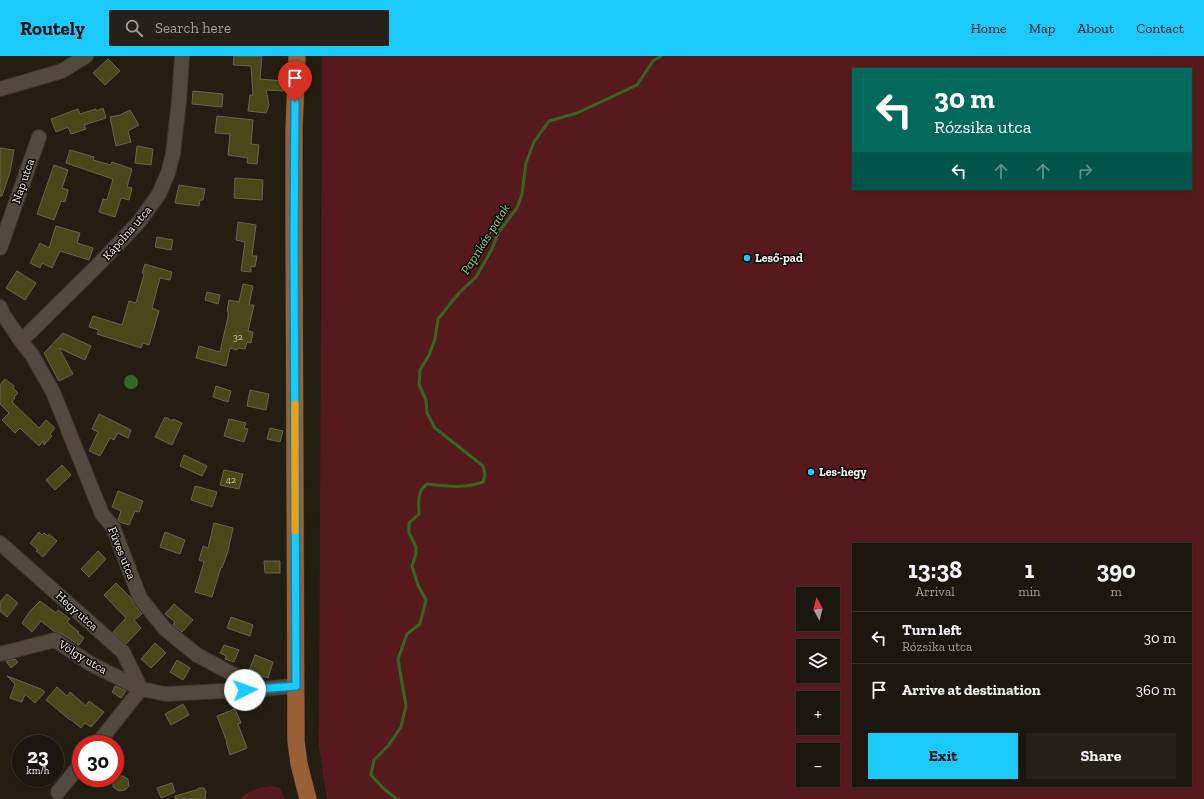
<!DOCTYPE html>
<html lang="en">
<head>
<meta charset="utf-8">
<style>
	body { margin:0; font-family:"Zilla Slab",serif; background:#241f17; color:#f1f3f6; height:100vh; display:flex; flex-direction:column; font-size:15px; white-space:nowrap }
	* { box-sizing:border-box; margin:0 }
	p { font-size:13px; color:#a09f9e }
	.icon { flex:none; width:22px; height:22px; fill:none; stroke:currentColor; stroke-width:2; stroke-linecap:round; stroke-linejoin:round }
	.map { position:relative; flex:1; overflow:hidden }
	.details { position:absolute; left:852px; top:487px; width:340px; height:244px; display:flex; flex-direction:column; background:#1b160e; border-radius:0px; box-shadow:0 1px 3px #0004,0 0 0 1px #39352e }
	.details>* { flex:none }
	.banner { position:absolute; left:852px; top:12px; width:340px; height:122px; border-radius:0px; box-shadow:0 1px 3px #0004,0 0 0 1px #39352e; background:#00695c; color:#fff; overflow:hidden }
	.needle { width:26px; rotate:353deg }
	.tools { position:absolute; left:796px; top:531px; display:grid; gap:8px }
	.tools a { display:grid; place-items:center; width:44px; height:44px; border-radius:0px; background:#1b160e; box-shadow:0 1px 3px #0004,0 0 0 1px #39352e; font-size:20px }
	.speed { position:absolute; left:12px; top:679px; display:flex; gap:8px; font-size:20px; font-weight:700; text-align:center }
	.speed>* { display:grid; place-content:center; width:52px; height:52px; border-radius:50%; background:#1b160e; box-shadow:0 1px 3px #0004,0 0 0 1px #39352e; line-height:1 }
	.speed small { font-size:10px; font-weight:400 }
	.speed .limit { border:6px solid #d22; background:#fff; color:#111 }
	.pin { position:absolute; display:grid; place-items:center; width:34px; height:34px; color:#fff; margin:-41px -17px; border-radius:50% 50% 50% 0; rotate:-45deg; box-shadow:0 0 4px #0007 }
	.pin .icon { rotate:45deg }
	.me { position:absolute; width:44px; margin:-22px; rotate:87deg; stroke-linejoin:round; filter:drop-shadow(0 0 3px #0008) }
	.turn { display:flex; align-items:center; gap:14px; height:84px; padding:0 16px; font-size:18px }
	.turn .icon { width:52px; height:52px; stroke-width:2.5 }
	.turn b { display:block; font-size:28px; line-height:34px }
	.lanes { display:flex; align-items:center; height:38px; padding:0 16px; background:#0003; justify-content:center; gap:20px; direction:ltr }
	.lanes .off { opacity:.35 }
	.eta { display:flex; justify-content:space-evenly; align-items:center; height:68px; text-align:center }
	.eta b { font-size:24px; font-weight:700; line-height:28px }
	.action { display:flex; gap:8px; margin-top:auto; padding:8px 16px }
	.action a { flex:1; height:46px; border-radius:0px; background:#1acafc; color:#111; font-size:16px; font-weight:700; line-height:46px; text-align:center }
	.action a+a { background:#241f17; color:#f1f3f6 }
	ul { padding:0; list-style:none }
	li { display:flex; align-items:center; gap:12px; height:52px; padding:0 16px; border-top:1px solid #39352e }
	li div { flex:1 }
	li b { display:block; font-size:15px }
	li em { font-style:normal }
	header { display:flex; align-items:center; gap:24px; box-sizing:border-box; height:56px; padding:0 20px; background:#1acafc; color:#111 }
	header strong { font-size:19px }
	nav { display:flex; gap:22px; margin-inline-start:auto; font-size:14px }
	.search { width:280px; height:36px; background:#241f17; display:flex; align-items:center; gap:10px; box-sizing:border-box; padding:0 14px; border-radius:0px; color:#a09f9e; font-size:15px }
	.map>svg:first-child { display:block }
	.green { fill:#571a1c; fill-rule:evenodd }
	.water { fill:#356622 }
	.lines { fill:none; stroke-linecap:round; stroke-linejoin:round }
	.stream { stroke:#356622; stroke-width:3 }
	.building { fill:#484819; stroke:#656657 }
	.minor-casing { stroke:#3b362f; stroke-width:16 }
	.major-casing { stroke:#3b362f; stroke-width:18 }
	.minor { stroke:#524a3e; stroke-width:14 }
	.major { stroke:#996036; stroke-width:17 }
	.route-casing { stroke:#1183a4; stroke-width:10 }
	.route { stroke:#1acafc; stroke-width:7 }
	.slow { stroke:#f59e0b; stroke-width:7 }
	.poi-dot { fill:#1acafc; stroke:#0a0804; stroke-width:1.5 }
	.labels { text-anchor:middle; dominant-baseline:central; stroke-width:3; stroke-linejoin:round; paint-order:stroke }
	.number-label { font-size:10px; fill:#cac7b5 }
	.street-label { font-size:12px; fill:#f5f1e9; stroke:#0a0804 }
	.poi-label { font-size:12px; font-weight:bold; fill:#f5f1e9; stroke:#0a0804; text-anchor:start }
	.water-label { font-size:13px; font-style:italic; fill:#8fd478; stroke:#0a0804 }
</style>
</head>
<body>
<header>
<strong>Routely</strong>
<div class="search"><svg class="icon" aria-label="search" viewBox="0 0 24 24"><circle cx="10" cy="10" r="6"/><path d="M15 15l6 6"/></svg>Search here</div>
<nav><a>Home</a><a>Map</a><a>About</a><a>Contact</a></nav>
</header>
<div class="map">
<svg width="1204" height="743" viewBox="0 0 1204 743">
	<rect width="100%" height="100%" fill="#241d12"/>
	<!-- green -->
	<path class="green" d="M 322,0 L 1204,0 L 1204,743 L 327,743 L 319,691 ZM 853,13 L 1191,13 L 1191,133 L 853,133 ZM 853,488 L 1191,488 L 1191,730 L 853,730 ZM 803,538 L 833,538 L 833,568 L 803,568 ZM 803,590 L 833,590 L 833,620 L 803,620 ZM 803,642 L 833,642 L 833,672 L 803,672 ZM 803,694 L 833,694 L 833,724 L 803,724 Z
		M 272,730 L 280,732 L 285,743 L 240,743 C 251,733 258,732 272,730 Z"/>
	<!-- water -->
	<path class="water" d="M124 326a7 7 0 1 1 14 0a7 7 0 1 1-14 0Z"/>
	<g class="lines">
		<!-- stream -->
		<path class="stream" d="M 397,743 L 384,733 L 371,719 L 374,704 L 388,690 L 401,671 L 406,650 L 398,603 L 407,578 L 420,568 L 426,544 L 418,529 L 412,510 L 416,498 L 416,491 L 409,477 L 409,467 L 419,458 C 419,447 416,436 427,428 C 447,430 464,433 483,426 L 485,419 L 483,410 L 435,372 L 427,357 L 426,344 L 419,329 L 420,314 L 429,299 L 435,283 L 438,263 L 459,237 L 476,221 L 492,193 L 498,177 L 517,152 L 522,138 L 526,107 L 534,86 L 549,65 L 577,57 L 637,29 L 653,5 L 661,0"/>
	</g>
	<!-- building -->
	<path class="building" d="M 234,0 L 262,0 L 260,23 L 283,25 L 283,35 L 266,34 L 269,49 L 266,57 L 248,55 L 250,39 L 253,39 L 251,10 L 233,9 Z
		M 108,3 L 120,15 L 105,29 L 93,17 Z
		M 193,35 L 223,38 L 222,51 L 192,48 Z
		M 103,52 L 106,62 L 84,69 L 86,73 L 71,78 L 68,71 L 56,76 L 51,63 L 78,53 L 80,58 L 96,53 L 96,55 Z
		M 130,54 L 139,69 L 128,75 L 131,86 L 116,90 L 110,61 L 120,59 Z
		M 217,60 L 253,64 L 251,88 L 259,89 L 257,108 L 247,107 L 248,102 L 228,99 L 230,78 L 215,77 Z
		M 137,90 L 153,93 L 151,109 L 135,107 Z
		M 0,92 L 14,94 L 10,116 L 2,140 L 0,140 Z
		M 70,94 L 94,101 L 93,104 L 111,109 L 112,106 L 132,113 L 127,131 L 132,132 L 129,144 L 121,142 L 115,161 L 99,156 L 103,143 L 107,144 L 113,123 L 66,107 Z
		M 54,109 L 68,114 L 62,132 L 68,134 L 65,146 L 61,145 L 54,164 L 37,158 Z
		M 235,122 L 263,124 L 262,144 L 234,142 Z
		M 179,129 L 205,133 L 203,144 L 200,144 L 199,150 L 175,147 Z
		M 238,166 L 256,169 L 252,200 L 257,200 L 255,211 L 251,210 L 251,216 L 241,215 L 245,186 L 236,184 Z
		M 56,170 L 80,177 L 77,187 L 93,192 L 89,204 L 60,195 L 52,212 L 42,207 L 40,212 L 30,207 L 40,187 L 49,192 Z
		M 157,181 L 173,184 L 171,194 L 155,191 Z
		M 145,208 L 172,216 L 170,224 L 160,222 L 152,252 L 159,255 L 149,289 L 143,287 L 141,292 L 97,278 L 99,274 L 89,271 L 93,260 L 122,269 L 129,245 L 136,247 L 144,218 L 142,217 Z
		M 17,215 L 36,227 L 25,244 L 6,232 Z
		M 243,228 L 253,230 L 249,249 L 254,249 L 248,275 L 253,276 L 251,287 L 247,286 L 245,293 L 238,292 L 237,294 L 230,292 L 226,310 L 196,302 L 199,290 L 220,296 L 228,261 L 228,255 L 227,255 L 229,244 L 239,246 Z
		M 207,236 L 220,239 L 218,248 L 205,244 Z
		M 63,277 L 91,290 L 85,304 L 59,292 L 73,318 L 59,325 L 44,297 Z
		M 5,323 L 14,330 L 13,332 L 18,337 L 14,341 L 15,342 L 12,346 L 39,372 L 46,364 L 55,372 L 50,378 L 52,380 L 44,389 L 43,385 L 39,390 L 20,372 L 15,377 L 2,364 L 9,357 L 0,348 L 0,329 Z
		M 216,330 L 231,335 L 228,346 L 213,341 Z
		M 250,334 L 269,338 L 266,354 L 247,350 Z
		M 99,358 L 131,374 L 128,382 L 118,377 L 114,384 L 110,382 L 100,400 L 89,395 L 98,376 L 92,373 Z
		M 165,361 L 173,365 L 173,363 L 182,367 L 172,389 L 155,381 Z
		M 229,363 L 246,367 L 244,372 L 248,373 L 244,386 L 224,380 Z
		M 270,372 L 283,375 L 280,386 L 267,383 Z
		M 184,399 L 207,410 L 202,420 L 180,410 Z
		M 62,409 L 71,419 L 55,434 L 46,424 Z
		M 224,414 L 243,418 L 239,433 L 220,429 Z
		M 195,430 L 217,436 L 212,451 L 191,444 Z
		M 118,435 L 143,445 L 139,456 L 135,455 L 129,469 L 120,466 L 118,464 L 121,455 L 112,451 Z
		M 214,467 L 233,472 L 228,495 L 222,512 L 221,511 L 212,541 L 195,536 L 204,506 L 199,504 L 203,490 L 208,492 Z
		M 39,476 L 42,479 L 44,477 L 48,480 L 49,478 L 57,485 L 43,501 L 36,495 L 38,494 L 30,487 Z
		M 165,476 L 185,484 L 180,498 L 160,491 Z
		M 98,495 L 106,503 L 89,521 L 81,513 Z
		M 264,505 L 280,505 L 280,517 L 265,517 Z
		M 116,527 L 131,542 L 133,547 L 142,558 L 134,564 L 141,572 L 126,588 L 113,576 L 126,562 L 104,539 Z
		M 7,538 L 18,547 L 7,561 L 0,555 L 0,546 Z
		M 40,545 L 56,557 L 58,554 L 70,563 L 67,566 L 79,576 L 78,577 L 84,582 L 79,589 L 62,578 L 55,576 L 41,565 L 32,576 L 22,567 L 30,555 Z
		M 174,548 L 193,564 L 182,576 L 173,569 L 175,566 L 165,558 Z
		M 231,561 L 253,569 L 250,580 L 227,572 Z
		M 155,587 L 166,597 L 151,612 L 141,603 Z
		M 224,589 L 239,594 L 234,606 L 225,603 L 226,600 L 220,597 Z
		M 255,599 L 273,606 L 268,622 L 249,615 Z
		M 15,603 L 18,606 L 11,612 L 6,605 Z
		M 177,604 L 190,612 L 183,624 L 170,616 Z
		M 7,620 L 41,633 L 45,636 L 35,647 L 25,638 L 22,646 L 10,642 L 15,628 Z
		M 115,630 L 126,635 L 121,642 L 112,636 Z
		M 57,631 L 67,640 L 70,636 L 86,650 L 89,645 L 104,656 L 91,671 L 85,667 L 81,672 L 70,663 L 70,664 L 46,644 Z
		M 183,648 L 189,659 L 171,669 L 165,658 Z
		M 235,653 L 241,667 L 238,668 L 247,692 L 230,699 L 226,686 L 227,686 L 217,660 Z
		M 115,720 L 123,720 L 128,723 L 129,730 L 125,734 L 119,735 L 113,731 L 113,728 L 105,722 L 115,722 Z
		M 172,727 L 175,736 L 161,742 L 157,732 Z
		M 199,732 L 204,732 L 206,736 L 205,743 L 175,743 L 175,740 L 196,734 Z"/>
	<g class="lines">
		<!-- minor casing -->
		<g class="minor-casing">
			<path id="minor" d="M 0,33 L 62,15 L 86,0
				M 0,192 L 39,81
				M 0,251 L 3,258 L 21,285 L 96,211 L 139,166 L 159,138 L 168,117 L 173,98 L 179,45 L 182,0
				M 21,285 L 32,299 L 53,336 L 102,458 L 113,471 L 140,542 L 165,573 L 197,599 L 261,633 L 296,630
				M 0,487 L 123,596 L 141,633 L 97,688
				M 0,598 L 55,584 L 91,608 L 141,633 L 166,638 L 261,633
				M 58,736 L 81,708"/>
		</g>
		<!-- major casing -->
		<g class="major-casing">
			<path id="major" d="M 297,0 L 294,74 L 294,168 L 296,685 L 299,708 L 308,743"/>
		</g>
		<!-- minor -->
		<use href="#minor" class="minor"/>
		<!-- major -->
		<use href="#major" class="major"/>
	</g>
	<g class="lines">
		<!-- route casing -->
		<g class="route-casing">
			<path id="route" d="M 245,634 L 296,630 L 294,184 L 295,46"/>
		</g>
		<!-- route -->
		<use href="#route" class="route"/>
		<!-- slow -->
		<path class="slow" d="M 295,348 L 295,475"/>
	</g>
	<!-- markers -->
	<g class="poi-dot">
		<circle cx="747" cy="202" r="4"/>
		<circle cx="811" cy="416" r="4"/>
	</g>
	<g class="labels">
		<!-- number labels -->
		<g class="number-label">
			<text x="238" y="281">32</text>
			<text x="231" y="424">42</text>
		</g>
		<!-- street labels -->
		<g class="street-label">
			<text transform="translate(23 125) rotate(-71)">Nap utca</text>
			<text transform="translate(127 177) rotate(-49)">Kápolna utca</text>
			<text transform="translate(122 497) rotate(68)">Füves utca</text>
			<text transform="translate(77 555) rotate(42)">Hegy utca</text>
			<text transform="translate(83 601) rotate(31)">Völgy utca</text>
		</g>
		<!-- poi labels -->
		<g class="poi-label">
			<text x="755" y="202">Leső-pad</text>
			<text x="819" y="416">Les-hegy</text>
		</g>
		<!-- water labels -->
		<g class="water-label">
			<text transform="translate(485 183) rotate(-58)">Paprikás-patak</text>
		</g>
	</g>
</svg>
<div class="tools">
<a><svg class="needle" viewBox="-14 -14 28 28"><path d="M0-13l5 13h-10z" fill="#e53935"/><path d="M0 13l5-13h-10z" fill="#a09f9e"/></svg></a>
<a><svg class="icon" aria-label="layers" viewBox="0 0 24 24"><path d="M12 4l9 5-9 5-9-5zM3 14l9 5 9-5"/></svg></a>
<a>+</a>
<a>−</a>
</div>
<div class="speed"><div>23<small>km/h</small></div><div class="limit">30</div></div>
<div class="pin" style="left:295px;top:46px;background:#d93025"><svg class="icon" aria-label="arrive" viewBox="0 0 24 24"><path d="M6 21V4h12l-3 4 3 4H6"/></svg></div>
<svg class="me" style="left:245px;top:634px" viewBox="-20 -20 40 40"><circle r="19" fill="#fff"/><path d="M0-13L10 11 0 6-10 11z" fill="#1acafc"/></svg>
<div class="banner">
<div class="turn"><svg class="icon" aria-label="left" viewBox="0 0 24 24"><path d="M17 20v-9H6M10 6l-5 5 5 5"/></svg><div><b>30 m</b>Rózsika utca</div></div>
<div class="lanes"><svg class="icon" aria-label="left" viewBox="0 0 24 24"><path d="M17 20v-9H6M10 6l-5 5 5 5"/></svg><svg class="icon off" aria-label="ahead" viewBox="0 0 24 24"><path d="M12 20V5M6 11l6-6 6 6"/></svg><svg class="icon off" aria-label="ahead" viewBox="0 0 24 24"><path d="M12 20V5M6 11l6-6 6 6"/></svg><svg class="icon off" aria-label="right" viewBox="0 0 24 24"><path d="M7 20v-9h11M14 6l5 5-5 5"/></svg></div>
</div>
<section class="details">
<div class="eta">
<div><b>13:38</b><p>Arrival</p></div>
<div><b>1</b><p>min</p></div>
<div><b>390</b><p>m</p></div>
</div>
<ul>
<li><svg class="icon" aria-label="left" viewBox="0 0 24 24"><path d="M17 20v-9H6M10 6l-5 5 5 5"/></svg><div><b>Turn left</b><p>Rózsika utca</p></div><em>30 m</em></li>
<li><svg class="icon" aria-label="arrive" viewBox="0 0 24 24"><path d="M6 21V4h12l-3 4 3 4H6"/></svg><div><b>Arrive at destination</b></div><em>360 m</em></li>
</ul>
<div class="action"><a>Exit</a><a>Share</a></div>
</section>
</div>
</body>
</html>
